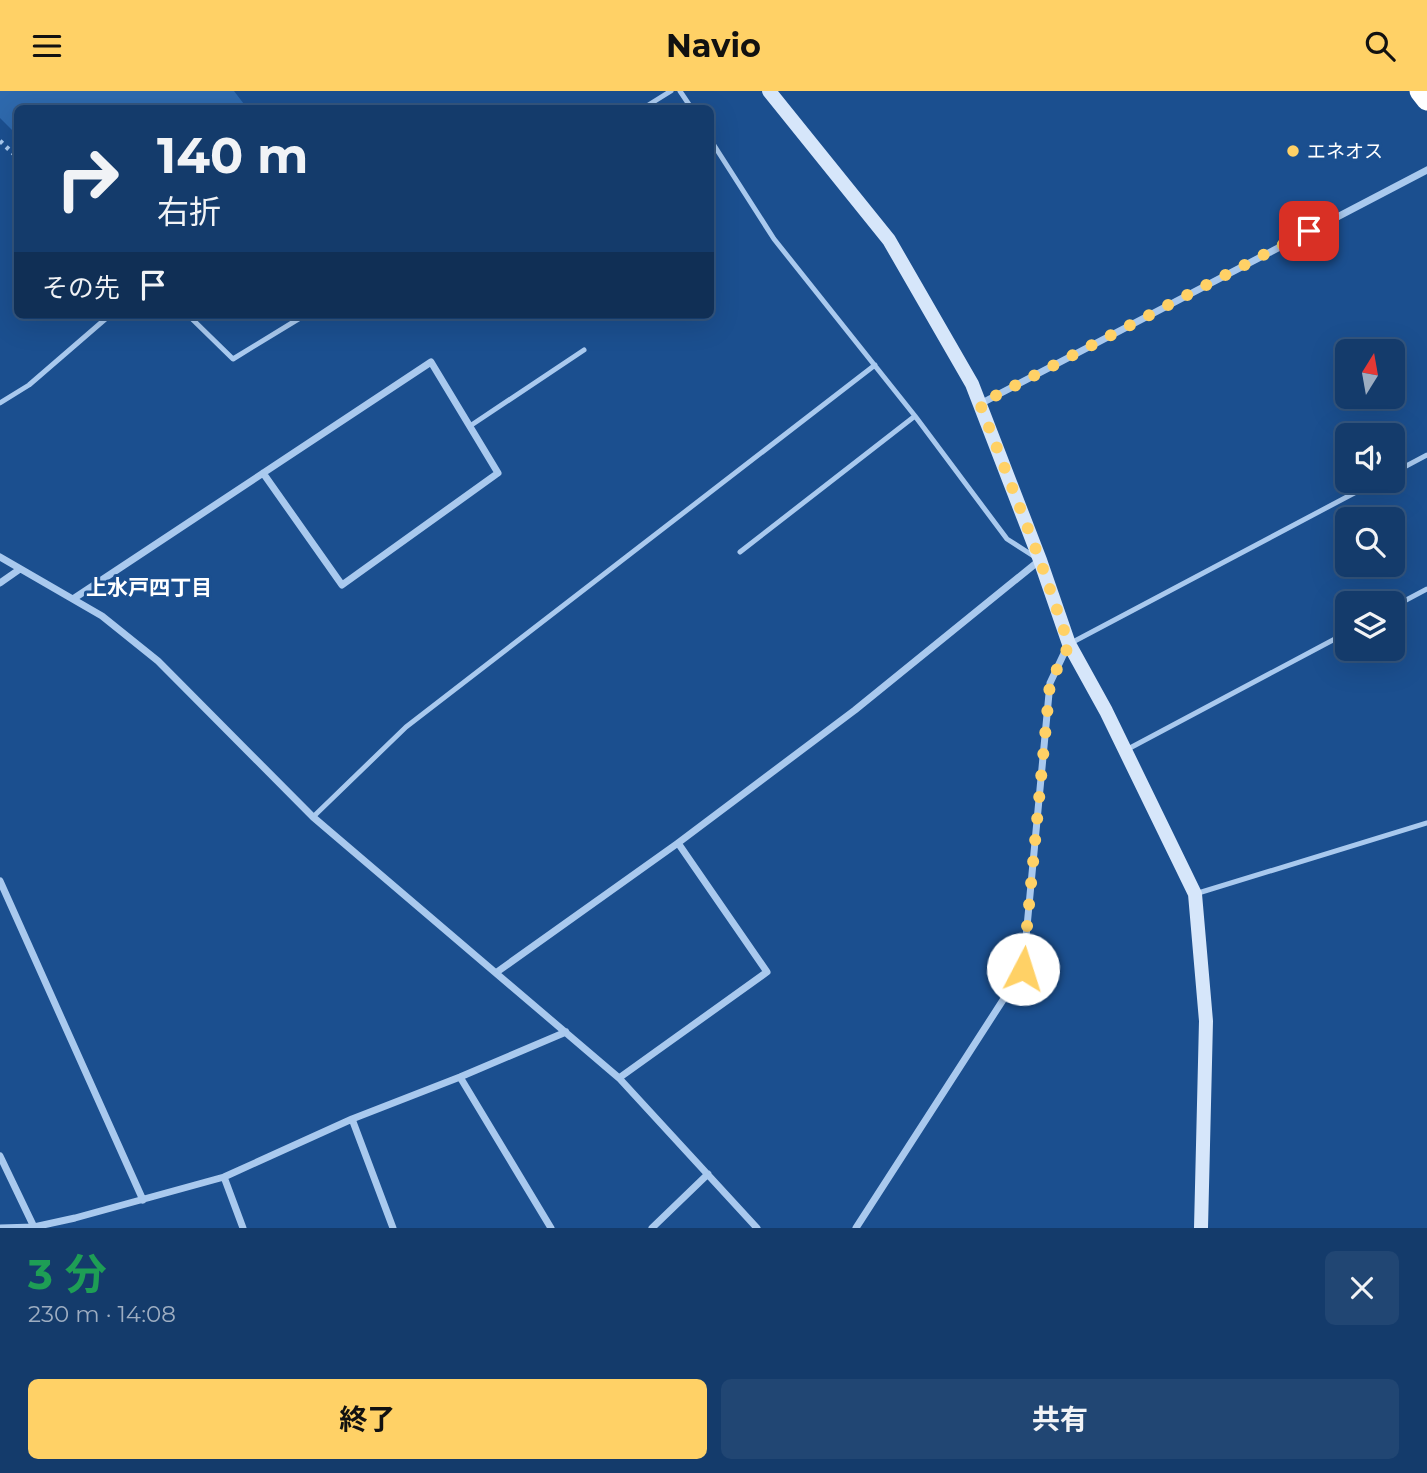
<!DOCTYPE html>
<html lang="ja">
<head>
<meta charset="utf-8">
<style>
	body { margin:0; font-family:Montserrat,"Noto Sans JP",sans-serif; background:#214673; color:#f1f3f6; height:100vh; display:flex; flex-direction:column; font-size:26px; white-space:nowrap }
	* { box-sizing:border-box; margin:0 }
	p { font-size:23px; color:#9dadc1 }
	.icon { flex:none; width:38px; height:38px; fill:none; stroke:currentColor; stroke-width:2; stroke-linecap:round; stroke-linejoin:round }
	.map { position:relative; height:1137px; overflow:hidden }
	.drawer { display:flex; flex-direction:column; background:#143b6b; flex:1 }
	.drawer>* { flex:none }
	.banner { position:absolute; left:14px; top:14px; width:700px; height:214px; border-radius:10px; box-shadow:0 7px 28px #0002,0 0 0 2px #33557e; background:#143b6b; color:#f1f3f6; overflow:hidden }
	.needle { width:46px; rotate:11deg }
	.controls { position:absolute; left:1335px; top:248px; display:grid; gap:14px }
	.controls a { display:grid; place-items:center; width:70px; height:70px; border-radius:10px; background:#143b6b; box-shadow:0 7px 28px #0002,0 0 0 2px #33557e; font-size:35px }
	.pin { position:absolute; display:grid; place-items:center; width:60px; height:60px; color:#fff; margin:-30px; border-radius:14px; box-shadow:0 4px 10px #0006 }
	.me { position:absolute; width:77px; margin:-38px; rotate:5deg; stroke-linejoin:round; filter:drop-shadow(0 0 5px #0008) }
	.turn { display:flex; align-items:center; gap:24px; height:147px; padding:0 28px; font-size:32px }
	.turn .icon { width:91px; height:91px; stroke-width:2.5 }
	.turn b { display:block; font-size:49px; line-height:60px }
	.then { display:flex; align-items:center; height:66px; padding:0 28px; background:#0003; gap:14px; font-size:26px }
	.round { display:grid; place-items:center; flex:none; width:74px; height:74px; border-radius:10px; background:#214673 }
	.overview { display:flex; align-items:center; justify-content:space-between; height:119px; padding:0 28px }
	h1 { font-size:42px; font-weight:700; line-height:52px; color:#1e9e55 }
	.action { display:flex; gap:14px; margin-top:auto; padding:14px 28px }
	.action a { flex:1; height:80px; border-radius:10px; background:#ffd166; color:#111; font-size:28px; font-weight:700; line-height:80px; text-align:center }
	.action a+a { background:#214673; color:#f1f3f6 }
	header { display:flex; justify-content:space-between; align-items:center; height:91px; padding:0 28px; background:#ffd166; color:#111; font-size:32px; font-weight:700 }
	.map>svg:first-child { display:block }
	.green { fill:#2e69ad }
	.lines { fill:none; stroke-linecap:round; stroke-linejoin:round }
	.path { stroke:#a9c9ee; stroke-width:4.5; stroke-dasharray:3.5 5; stroke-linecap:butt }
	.lane { stroke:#a9c9ee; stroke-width:5 }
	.street { stroke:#a9c9ee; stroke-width:7 }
	.secondary { stroke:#d6e6fa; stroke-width:14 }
	.highway { stroke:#fff; stroke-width:21 }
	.route { stroke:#ffd166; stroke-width:12; stroke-dasharray:0 21.6 }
	.poi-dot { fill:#ffd166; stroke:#1b4f8f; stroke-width:2.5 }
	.labels { text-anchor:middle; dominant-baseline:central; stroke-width:6; stroke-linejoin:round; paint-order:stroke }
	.poi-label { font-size:19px; fill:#fff; stroke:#1b4f8f; text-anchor:start }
	.neighbourhood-label { font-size:21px; font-weight:bold; fill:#fff; stroke:#1b4f8f }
</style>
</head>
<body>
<header><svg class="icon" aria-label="menu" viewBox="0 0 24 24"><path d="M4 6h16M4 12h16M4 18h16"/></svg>Navio<svg class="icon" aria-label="search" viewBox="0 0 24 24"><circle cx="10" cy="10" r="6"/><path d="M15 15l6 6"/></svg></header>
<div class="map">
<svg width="1427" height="1137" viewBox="0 0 1427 1137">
	<rect width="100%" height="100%" fill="#1b4f8f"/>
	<!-- green -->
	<path class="green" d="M 0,0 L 234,0 L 247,17 L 18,18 L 17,44 L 0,27 Z"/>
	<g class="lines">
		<!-- path -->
		<path class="path" d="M 0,50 L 18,67"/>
		<!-- lane -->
		<path class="lane" d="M 680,0 L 692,18
			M 642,18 L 671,0
			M 710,48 L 774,148 L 915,325 L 1007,448 L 1035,466
			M 188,224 L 233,268 L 305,224
			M 0,312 L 29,294 L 110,224
			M 470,335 L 584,259
			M 1393,382 L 1427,364
			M 740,461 L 915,325
			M 1393,516 L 1427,498
			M 1071,552 L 1377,390
			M 1128,658 L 1348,541
			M 313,726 L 406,636 L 875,274
			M 1195,803 L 1427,732"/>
		<!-- street -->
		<path class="street" d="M 980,313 L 1427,79
			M 0,466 L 102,525 L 158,570 L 313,726 L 619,987 L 757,1137
			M 0,492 L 20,478
			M 73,508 L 431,271 L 498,382 L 342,494 L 263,382
			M 0,790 L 143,1109
			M 497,881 L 678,752
			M 460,986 L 551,1137
			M 619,987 L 767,881 L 678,752 L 855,619 L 1040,469
			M 352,1028 L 393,1137
			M 0,1065 L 34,1136
			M 224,1086 L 243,1137
			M 0,1137 L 34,1136 L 75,1127 L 224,1086 L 352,1028 L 460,986 L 566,941
			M 652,1137 L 708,1083
			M 856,1137 L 1023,878 L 1050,592 L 1068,554"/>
		<!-- secondary -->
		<path class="secondary" d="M 769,0 L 889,149 L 972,293 L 1040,469 L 1069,553 L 1106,620 L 1195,803 L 1206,930 L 1201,1137"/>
		<!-- highway -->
		<path class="highway" d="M 1420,0 L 1427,9"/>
	</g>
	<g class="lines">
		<!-- route -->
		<path class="route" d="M 1023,878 L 1050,592 L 1069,554 L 1040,469 L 980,313 L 1309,140"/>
	</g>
	<!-- markers -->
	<circle class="poi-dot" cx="1293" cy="60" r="7"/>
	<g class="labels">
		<!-- poi labels -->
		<g class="poi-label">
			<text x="1307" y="60">エネオス</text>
		</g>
		<!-- neighbourhood labels -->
		<g class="neighbourhood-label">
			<text x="149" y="496">上水戸四丁目</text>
		</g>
	</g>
</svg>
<div class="controls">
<a><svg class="needle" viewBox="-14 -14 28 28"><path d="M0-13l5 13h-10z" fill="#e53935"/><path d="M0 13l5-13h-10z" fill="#9dadc1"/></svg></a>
<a><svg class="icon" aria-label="sound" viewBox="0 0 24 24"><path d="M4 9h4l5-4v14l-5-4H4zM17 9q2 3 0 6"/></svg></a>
<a><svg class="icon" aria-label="search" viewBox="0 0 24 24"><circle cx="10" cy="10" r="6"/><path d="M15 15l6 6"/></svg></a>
<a><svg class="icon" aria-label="layers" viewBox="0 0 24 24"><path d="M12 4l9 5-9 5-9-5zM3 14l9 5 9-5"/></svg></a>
</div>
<div class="pin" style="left:1309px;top:140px;background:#d93025"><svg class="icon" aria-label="arrive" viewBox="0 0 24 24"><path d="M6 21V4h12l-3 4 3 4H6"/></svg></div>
<svg class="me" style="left:1023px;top:878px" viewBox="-20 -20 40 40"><circle r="19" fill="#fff"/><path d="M0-13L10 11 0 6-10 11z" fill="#ffd166"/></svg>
<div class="banner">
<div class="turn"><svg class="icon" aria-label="right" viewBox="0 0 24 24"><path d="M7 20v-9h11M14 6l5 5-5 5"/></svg><div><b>140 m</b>右折</div></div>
<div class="then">その先<svg class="icon" aria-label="arrive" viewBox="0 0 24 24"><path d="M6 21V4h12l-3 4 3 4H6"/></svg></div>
</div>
</div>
<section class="drawer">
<div class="overview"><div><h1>3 分</h1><p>230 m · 14:08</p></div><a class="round"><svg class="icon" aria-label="close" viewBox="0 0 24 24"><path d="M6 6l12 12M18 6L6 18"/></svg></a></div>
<div class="action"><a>終了</a><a>共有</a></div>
</section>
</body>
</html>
